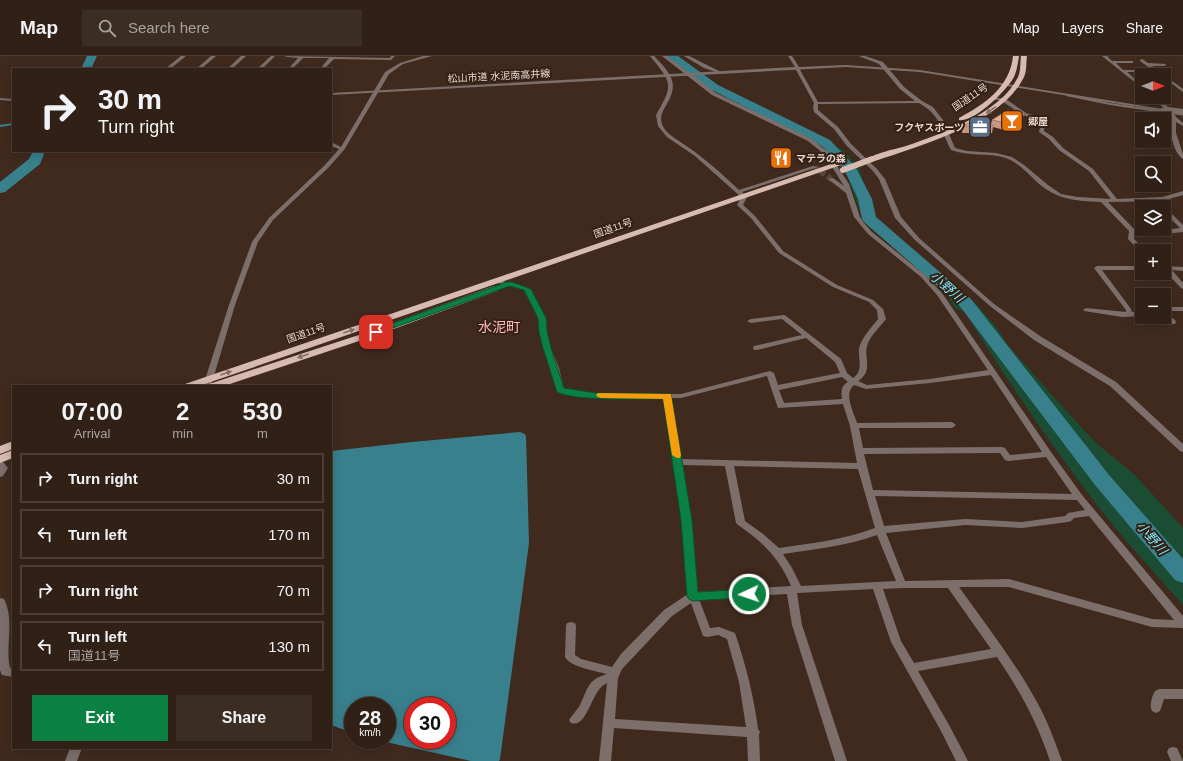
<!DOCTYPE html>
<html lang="en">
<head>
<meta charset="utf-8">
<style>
	body { margin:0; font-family:Arial,"Noto Sans JP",sans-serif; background:#3c2d23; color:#f1f3f6; height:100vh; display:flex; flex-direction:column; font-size:15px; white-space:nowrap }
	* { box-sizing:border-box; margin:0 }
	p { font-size:13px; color:#a8a3a1 }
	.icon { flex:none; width:22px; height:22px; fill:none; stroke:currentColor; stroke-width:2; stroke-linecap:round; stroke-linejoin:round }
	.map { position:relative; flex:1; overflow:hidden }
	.panel { position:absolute; left:12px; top:329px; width:320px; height:364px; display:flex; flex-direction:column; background:#302016; border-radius:0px; box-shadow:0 2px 10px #0003,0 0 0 1px #4b3e35 }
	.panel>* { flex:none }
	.top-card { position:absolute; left:12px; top:12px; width:320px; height:84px; border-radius:0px; box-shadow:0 2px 10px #0003,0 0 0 1px #4b3e35; background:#302016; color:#f1f3f6; overflow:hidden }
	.needle { width:26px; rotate:90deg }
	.controls { position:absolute; left:1135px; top:12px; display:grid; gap:8px }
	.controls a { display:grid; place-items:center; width:36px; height:36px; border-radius:0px; background:#302016; box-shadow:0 2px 10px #0003,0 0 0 1px #4b3e35; font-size:20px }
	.speed { position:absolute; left:344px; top:641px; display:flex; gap:8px; font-size:20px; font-weight:700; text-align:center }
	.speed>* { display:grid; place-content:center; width:52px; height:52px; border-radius:50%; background:#302016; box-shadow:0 2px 10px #0003,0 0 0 1px #4b3e35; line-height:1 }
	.speed small { font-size:10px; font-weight:400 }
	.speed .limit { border:6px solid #d22; background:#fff; color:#111 }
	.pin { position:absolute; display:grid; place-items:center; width:34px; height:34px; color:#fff; margin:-17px; border-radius:8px; box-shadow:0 2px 6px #0006 }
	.me { position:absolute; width:44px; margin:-22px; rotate:267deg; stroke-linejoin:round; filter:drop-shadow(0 0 3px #0008) }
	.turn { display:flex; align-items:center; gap:14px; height:84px; padding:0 20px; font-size:18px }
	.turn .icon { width:52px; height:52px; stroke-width:2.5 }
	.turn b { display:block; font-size:28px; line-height:34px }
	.eta { display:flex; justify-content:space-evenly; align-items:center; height:68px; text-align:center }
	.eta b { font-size:24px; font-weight:800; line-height:28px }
	.primary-button { display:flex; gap:8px; margin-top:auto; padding:8px 20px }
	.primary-button a { flex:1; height:46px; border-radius:0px; background:#0b8043; color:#fff; font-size:16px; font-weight:800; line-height:46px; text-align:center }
	.primary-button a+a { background:#3c2d23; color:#f1f3f6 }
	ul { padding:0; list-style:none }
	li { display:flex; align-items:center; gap:12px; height:50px; margin:0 8px 6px; padding:0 12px; border:2px solid #4b3e35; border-radius:0px }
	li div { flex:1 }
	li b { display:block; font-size:15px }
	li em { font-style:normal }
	header { display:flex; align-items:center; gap:24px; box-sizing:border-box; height:56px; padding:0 20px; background:#302016; border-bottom:1px solid #4b3e35 }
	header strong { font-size:19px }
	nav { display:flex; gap:22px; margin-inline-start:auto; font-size:14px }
	.search { width:280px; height:36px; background:#3c2d23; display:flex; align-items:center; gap:10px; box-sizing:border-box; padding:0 14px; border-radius:0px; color:#a8a3a1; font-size:15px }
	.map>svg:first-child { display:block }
	.green { fill:#1b4c34 }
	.water { fill:#39808d; fill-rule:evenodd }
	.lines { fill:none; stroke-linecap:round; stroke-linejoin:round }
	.stream { stroke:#39808d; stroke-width:2 }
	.river { fill:#39808d; fill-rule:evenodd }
	.minor-tunnel-far1 { stroke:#594439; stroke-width:5; stroke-dasharray:5 2.5; stroke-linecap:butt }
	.minor-tunnel { stroke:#594439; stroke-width:6; stroke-dasharray:6 3; stroke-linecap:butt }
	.minor { fill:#7c6f6b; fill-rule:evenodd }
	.tertiary { fill:#7c6f6b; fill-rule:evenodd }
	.trunk { fill:#d7bab0; fill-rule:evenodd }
	.tertiary-bridge { stroke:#7c6f6b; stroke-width:5 }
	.trunk-bridge { stroke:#d7bab0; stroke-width:6 }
	.wall { fill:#c59780 }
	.shaded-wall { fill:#a07b68 }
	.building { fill:#e5b095; stroke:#a07b68 }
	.oneway { fill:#866d62 }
	.route { fill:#0b8043; stroke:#07532c }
	.slow { fill:#f59e0b }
	.labels { text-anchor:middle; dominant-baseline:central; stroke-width:4; stroke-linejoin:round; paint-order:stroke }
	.far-street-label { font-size:10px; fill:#e6d7d0; stroke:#352014 }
	.far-poi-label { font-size:10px; font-weight:bold; fill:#e6d7d0; stroke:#352014; text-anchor:start }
	.water-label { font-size:13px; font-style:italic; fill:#7de9fd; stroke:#352014 }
	.quarter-label { font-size:14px; fill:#fdb8c3; stroke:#352014 }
</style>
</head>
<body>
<header>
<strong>Map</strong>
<div class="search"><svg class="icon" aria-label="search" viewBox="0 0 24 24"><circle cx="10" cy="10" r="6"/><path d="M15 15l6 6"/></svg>Search here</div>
<nav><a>Map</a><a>Layers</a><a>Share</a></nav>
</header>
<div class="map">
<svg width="1183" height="705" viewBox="0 0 1183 705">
	<rect width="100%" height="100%" fill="#402a1e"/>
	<!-- green -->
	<path class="green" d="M 667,0 L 675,0 L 733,39 L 815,78 L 844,95 L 860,114 L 872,158 L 877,167 L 887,177 L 935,213 L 977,249 L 997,272 L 1007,288 L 1071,360 L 1095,386 L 1135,419 L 1183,472 L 1183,549 C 1155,517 1126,486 1100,453 C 1051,390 1006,323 964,255 L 956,253 L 945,237 L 932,223 L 869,171 L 860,155 L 847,119 L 837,102 L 808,80 L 726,42 L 701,26 Z"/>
	<!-- water -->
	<path class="water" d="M 520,376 L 525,378 L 526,381 L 529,487 L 500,703 L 499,705 L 471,705 L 377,684 L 387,684 L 387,650 L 353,650 L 353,677 L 331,669 L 331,395 L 412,386 ZM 413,650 L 447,650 L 447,684 L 413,684 Z"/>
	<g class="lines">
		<!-- stream -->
		<path class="stream" d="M 0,70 L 13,68"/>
		<!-- river -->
		<path class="river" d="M 87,0 L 97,0 L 91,13 L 81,13 Z
			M 666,0 L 678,0 L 718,29 L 830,84 L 856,112 L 872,143 L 876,161 L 971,243 L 1109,419 L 1183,503 L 1183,527 L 1175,524 L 1095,429 L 959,249 L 864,166 L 862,163 L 858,143 L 844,113 L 822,90 L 710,33 Z
			M 33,95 L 45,95 L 40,108 L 5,136 L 0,137 L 0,126 L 29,103 Z"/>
		<!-- minor-tunnel-far1 -->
		<path class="minor-tunnel-far1" d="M 815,111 L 822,116"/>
		<!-- minor-tunnel -->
		<path class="minor-tunnel" d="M 820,115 L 831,123"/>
		<!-- minor -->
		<path class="minor" d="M 181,0 L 186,0 L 170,13 L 165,13 Z
			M 211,0 L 216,0 L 201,13 L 196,13 Z
			M 241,0 L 246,0 L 232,13 L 227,13 Z
			M 271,0 L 275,0 L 262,13 L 257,13 Z
			M 285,0 L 390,2 L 391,0 L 395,0 L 391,4 L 334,3 L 324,13 L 320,13 L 329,2 L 303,2 L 292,13 L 288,13 L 298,2 L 287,1 Z
			M 423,0 L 432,0 L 403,8 L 389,18 L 344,94 L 329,111 L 273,164 L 258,186 L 235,249 L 211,330 L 203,330 L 229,249 L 252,186 L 269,162 L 325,109 L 339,93 L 331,90 L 331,86 L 341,91 L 385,16 L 400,7 Z
			M 650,0 L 654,0 C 672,19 680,27 665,51 C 662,57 660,60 662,68 C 664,75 673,81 679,85 C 701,99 720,116 739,134 L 813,110 L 818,111 L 742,136 L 747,141 L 743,149 L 755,160 L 783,195 L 837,229 L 873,244 L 883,253 L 886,263 C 880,271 872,278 868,287 C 862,302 875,313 858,325 L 867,329 L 930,323 L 988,314 L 937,239 L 921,221 L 868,178 L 854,161 L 846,137 L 828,123 L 833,122 L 844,130 L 824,98 L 808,85 L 712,39 L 662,0 L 667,0 L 716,37 L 812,83 L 828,96 L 849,128 L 860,161 L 864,167 L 872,176 L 925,219 L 942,237 L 1051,396 L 1082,439 L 1183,560 L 1183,572 L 1152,571 L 1009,531 L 959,531 C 986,569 1016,607 1038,648 C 1048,666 1055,686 1062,705 L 1050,705 C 1037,666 1020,635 997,601 L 918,615 L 949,669 L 968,705 L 956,705 L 941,675 L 891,586 L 873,533 L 797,537 L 802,569 L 847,705 L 835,705 L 792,569 L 787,538 L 699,543 L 710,572 L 719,571 L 735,577 L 736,580 C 746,610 754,641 758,673 L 760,676 L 759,678 L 760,705 L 748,705 L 747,681 L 614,672 L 611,705 L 599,705 L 607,627 C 591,633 588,673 571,667 L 569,664 C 572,659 576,655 579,651 C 588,634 586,624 607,618 C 596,615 570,611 565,601 L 566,570 L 567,567 L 571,566 L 575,567 L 576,570 L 575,599 L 581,603 L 612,611 L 621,598 L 664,554 L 688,538 L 681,463 L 663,342 L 596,341 L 564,338 L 557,336 L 551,312 L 543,292 L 539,276 L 538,262 L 524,234 L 494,226 L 494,224 L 498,224 L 529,232 L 530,233 L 546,262 L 547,276 L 551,292 L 559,312 L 564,333 L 566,334 L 596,337 L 681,338 L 770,315 L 774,317 L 778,329 L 840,317 L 835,306 L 806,282 L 757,294 L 754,294 L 753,292 L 754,290 L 802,279 L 782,263 L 751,267 L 747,265 L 751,263 L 784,259 L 786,260 L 841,303 L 847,317 L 853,322 C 864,314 858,304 859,293 C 861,282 872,271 878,263 L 877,254 L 869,246 L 833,231 L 779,197 L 751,162 L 737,149 L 741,141 L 695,100 L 667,81 L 658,70 L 656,59 C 674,28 672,27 650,0 ZM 991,319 L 1042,396 L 1010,399 L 1005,392 L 1002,391 L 863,392 L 859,372 L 952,372 L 956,369 L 952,366 L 857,367 C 854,357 843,337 854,329 L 866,333 L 930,327 ZM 767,320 L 778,352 L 843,348 L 850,370 L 857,407 L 681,403 L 671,342 L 681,342 ZM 842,321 L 848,326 C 841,330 841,335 842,343 L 784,347 L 779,334 ZM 1000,397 L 1005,404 L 1008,405 L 1046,401 L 1072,438 L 873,434 L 864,398 ZM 682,409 L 725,410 L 736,467 L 738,469 C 762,485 780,503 791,530 L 698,536 L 691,463 ZM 734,410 L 858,413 L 875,472 C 844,484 811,487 779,492 L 763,478 L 745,465 ZM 875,440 L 1077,444 L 1085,454 L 1068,457 L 1065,460 L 1022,466 L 965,463 L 884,470 ZM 1089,460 L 1174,564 L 1152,563 L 1009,523 L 905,525 L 886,477 L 965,469 L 1022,472 L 1068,466 L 1071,465 L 1074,462 ZM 877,479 L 896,525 L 801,530 L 792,512 L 783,498 C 815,493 847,490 877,479 ZM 903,532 L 948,532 L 991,593 L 914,607 L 901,585 L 883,533 ZM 691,547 L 703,580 L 707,581 L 718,579 L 727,583 L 739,626 L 746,671 L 615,663 L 618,622 L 622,613 L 672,560 Z
			M 684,0 L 689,0 L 721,16 L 719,17 L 704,12 Z
			M 859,0 L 865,0 L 883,6 L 904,31 L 922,45 L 933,51 L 943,64 L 955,92 L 967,95 L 996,97 L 1012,101 L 1024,109 L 1048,129 L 1061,138 L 1078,141 L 1111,143 L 1089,115 L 1059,94 L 1049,83 L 1039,76 L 1041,68 L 1037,63 L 1022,59 L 1002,45 L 992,43 L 992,41 L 1006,43 L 1026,57 L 1041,61 L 1045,68 L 1044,75 L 1053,81 L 1063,92 L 1093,113 L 1117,143 L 1162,141 L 1183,135 L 1183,139 L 1162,145 L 1108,146 L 1134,173 L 1155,175 L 1180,172 L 1164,156 L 1164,151 L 1166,152 L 1183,169 L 1183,176 L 1155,179 L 1135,177 L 1134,183 L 1146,195 L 1142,195 L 1142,197 L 1128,183 L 1129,175 L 1101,146 C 1076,145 1058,144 1038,127 C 1028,118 1019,107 1006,102 C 988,96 969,101 951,94 C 940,73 942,60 919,47 L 818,48 L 818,54 L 838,71 L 851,88 L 877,113 L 885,123 L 901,161 L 919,182 L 994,248 L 1040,280 L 1116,326 L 1183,388 L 1183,396 L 1180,395 L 1110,330 L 1034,284 L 990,250 L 915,184 L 895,162 L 879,123 L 873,115 L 847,90 L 834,73 L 814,56 L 813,51 L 814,47 L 795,12 L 797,11 L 799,12 L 818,46 L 915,45 L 900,33 L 879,8 Z
			M 1102,0 L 1107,0 L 1112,5 L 1133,5 L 1133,7 L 1116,7 L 1123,14 L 1145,14 L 1145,16 L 1127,16 L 1142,29 L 1142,32 Z
			M 1142,3 L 1148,7 L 1166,8 L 1166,9 L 1164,10 L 1152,10 L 1183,33 L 1183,36 L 1164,22 L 1164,19 L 1159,19 L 1140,5 L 1140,4 Z
			M 1068,38 L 1110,47 L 1167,55 L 1152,41 L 1157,41 L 1168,51 L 1183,53 L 1183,55 L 1172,54 L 1176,61 L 1183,67 L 1183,70 L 1176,66 L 1176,77 L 1183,98 L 1183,103 C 1176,99 1172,86 1171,77 C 1170,71 1173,65 1170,58 L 1110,49 L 1066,40 L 1066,39 Z
			M 1097,210 L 1142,210 L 1142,214 L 1102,214 L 1131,253 L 1132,256 L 1142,256 L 1142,260 L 1122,261 L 1084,255 L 1083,254 L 1086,252 L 1126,256 L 1126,254 L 1094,212 Z
			M 1164,210 L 1183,211 L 1183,215 L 1172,214 L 1183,227 L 1183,233 L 1181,232 L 1164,214 Z
			M 1164,251 L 1183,251 L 1183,255 L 1164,255 Z
			M 1164,256 L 1166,257 L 1175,264 L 1176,266 L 1175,268 L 1169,268 L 1163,261 Z
			M 0,405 L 3,406 L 8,412 L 3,420 L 0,421 Z
			M 0,542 L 4,543 C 15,564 5,590 10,612 L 13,613 L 13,621 L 2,619 L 0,614 Z
			M 1159,633 L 1183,633 L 1183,643 L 1164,643 L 1160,655 L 1156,657 L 1152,655 C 1149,650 1152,640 1155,635 Z
			M 1173,691 L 1177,692 L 1183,705 L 1171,705 L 1167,696 L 1169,692 Z
			M 70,692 L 82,692 L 77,705 L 65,705 Z"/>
		<!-- tertiary -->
		<path class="tertiary" d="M 788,0 L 792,0 L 799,11 L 846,9 L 920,14 L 1163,53 L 1165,54 L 1163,55 L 920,16 L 846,11 L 331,39 L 331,37 L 795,11 Z
			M 0,42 L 13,43 L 13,45 L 0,44 Z"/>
		<!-- trunk -->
		<path class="trunk" d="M 1013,0 L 1019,0 C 1018,7 1017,14 1014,21 C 1007,34 974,67 959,64 L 959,62 C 985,48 1010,31 1013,0 Z
			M 1021,0 L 1027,0 C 1026,6 1027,15 1024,21 C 1002,67 920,90 875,105 L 872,105 L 868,103 C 875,97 896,93 906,90 C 941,78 1001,57 1018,21 C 1021,15 1020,6 1021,0 Z
			M 837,106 L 840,106 L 844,108 L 199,330 L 184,330 L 185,328 Z
			M 494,230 L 499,233 L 497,235 L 380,278 L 224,330 L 208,330 L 209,328 L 374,274 Z
			M 13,385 L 13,393 L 0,398 L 0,390 Z
			M 13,394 L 13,402 L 0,407 L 0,399 Z"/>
		<!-- tertiary-bridge -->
		<path class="tertiary-bridge" d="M 1163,54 L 1183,57"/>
		<!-- trunk-bridge -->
		<path class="trunk-bridge" d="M 843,114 L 872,103"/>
	</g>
	<!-- wall -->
	<path class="wall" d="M 992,64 L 1022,65 L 1008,75 L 993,71 L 992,77 L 962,77 L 963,70 L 991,68 Z"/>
	<!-- shaded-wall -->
	<path class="shaded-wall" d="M 1024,58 L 1022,65 L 1008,75 L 1010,68 Z"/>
	<!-- building -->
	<path class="building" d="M 1008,54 L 1024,58 L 1010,68 L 992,64 Z
		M 984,59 L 993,70 L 963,70 Z"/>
	<!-- one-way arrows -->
	<defs><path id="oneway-solid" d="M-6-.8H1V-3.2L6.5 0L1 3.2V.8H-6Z"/></defs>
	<g class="oneway">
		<use href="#oneway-solid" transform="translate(991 54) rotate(146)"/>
		<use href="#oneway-solid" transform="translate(349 275) rotate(-19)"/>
		<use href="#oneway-solid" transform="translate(303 300) rotate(161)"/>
		<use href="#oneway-solid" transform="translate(226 317) rotate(-19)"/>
	</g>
	<!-- route -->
	<path class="route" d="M 507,226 L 512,226 L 531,233 L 546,262 L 547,276 L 551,292 L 564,332 L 596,337 L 671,338 L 692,464 L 698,536 L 749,533 L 753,534 L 755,538 L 753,541 L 693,545 L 689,543 L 687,540 L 681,464 L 663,343 C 639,342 577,346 557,336 L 543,292 L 539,276 L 538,262 L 524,234 L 510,230 L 379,277 L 376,278 L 372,276 L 374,274 Z"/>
	<!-- slow -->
	<path class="slow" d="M 598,337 L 671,338 L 681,399 L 680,402 L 677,402 L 672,399 L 663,343 L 601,342 L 598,341 L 596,339 Z"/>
	<!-- icons -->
	<defs>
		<g id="bar-square" transform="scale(1.15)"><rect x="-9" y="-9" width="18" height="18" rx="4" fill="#e8710a" stroke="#352014"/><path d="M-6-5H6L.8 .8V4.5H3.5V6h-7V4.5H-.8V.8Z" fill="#fff"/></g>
		<g id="office-square" transform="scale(1.15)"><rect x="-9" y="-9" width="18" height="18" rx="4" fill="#5c6f8a" stroke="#352014"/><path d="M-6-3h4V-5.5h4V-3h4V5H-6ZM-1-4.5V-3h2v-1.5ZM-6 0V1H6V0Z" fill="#fff"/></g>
		<g id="restaurant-square" transform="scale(1.15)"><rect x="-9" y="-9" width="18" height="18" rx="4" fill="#e8710a" stroke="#352014"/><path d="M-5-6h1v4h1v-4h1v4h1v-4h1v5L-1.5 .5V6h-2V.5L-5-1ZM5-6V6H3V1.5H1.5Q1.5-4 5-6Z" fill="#fff"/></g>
	</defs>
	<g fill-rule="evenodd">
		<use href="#bar-square" x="1012" y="65"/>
		<use href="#office-square" x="980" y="71"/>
		<use href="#restaurant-square" x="781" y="102"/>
	</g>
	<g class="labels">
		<!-- far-street labels -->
		<g class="far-street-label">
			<text transform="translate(499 20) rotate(-3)">松山市道 水泥南高井線</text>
			<text transform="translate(970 41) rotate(-34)">国道11号</text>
			<text transform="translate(613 172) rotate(-19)">国道11号</text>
			<text transform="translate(306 277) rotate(-19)">国道11号</text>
		</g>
		<!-- far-poi labels -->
		<g class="far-poi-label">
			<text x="1028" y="65">郷屋</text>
			<text x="964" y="71" text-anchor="end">フクヤスポーツ</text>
			<text x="796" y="102">マテラの森</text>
		</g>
		<!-- water labels -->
		<g class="water-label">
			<text transform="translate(947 231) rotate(41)">小野川</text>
			<text transform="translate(1152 482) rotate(49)">小野川</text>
		</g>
		<!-- quarter labels -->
		<g class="quarter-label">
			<text x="499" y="271">水泥町</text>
		</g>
	</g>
</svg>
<div class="controls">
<a><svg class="needle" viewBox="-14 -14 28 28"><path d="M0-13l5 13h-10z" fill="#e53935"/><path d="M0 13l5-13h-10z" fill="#a8a3a1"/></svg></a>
<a><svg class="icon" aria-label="sound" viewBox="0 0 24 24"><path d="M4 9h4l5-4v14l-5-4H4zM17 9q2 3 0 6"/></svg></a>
<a><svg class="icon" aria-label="search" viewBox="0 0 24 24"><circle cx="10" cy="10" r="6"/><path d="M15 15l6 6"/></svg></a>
<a><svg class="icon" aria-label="layers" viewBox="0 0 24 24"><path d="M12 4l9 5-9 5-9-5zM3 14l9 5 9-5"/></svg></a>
<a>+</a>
<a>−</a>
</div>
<div class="speed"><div>28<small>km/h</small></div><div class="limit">30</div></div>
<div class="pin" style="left:376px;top:276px;background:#d93025"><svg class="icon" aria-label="arrive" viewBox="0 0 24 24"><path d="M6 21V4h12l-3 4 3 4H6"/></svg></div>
<svg class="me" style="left:749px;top:538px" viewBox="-20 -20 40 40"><circle r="17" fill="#0b8043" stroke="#fff" stroke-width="3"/><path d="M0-11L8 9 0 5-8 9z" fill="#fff"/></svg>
<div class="top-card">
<div class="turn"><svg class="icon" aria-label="right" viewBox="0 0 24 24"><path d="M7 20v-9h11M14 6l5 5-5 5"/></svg><div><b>30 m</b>Turn right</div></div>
</div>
<section class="panel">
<div class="eta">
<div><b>07:00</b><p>Arrival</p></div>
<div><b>2</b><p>min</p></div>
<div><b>530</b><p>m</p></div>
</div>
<ul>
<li><svg class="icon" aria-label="right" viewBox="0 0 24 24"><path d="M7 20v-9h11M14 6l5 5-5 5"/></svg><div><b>Turn right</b></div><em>30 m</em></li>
<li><svg class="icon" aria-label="left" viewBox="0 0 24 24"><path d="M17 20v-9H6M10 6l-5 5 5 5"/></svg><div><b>Turn left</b></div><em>170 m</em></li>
<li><svg class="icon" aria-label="right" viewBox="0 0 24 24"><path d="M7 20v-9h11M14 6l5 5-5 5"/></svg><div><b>Turn right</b></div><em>70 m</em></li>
<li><svg class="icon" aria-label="left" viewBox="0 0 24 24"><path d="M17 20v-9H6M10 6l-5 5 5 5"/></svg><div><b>Turn left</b><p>国道11号</p></div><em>130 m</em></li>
</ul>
<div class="primary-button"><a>Exit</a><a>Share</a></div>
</section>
</div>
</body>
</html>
